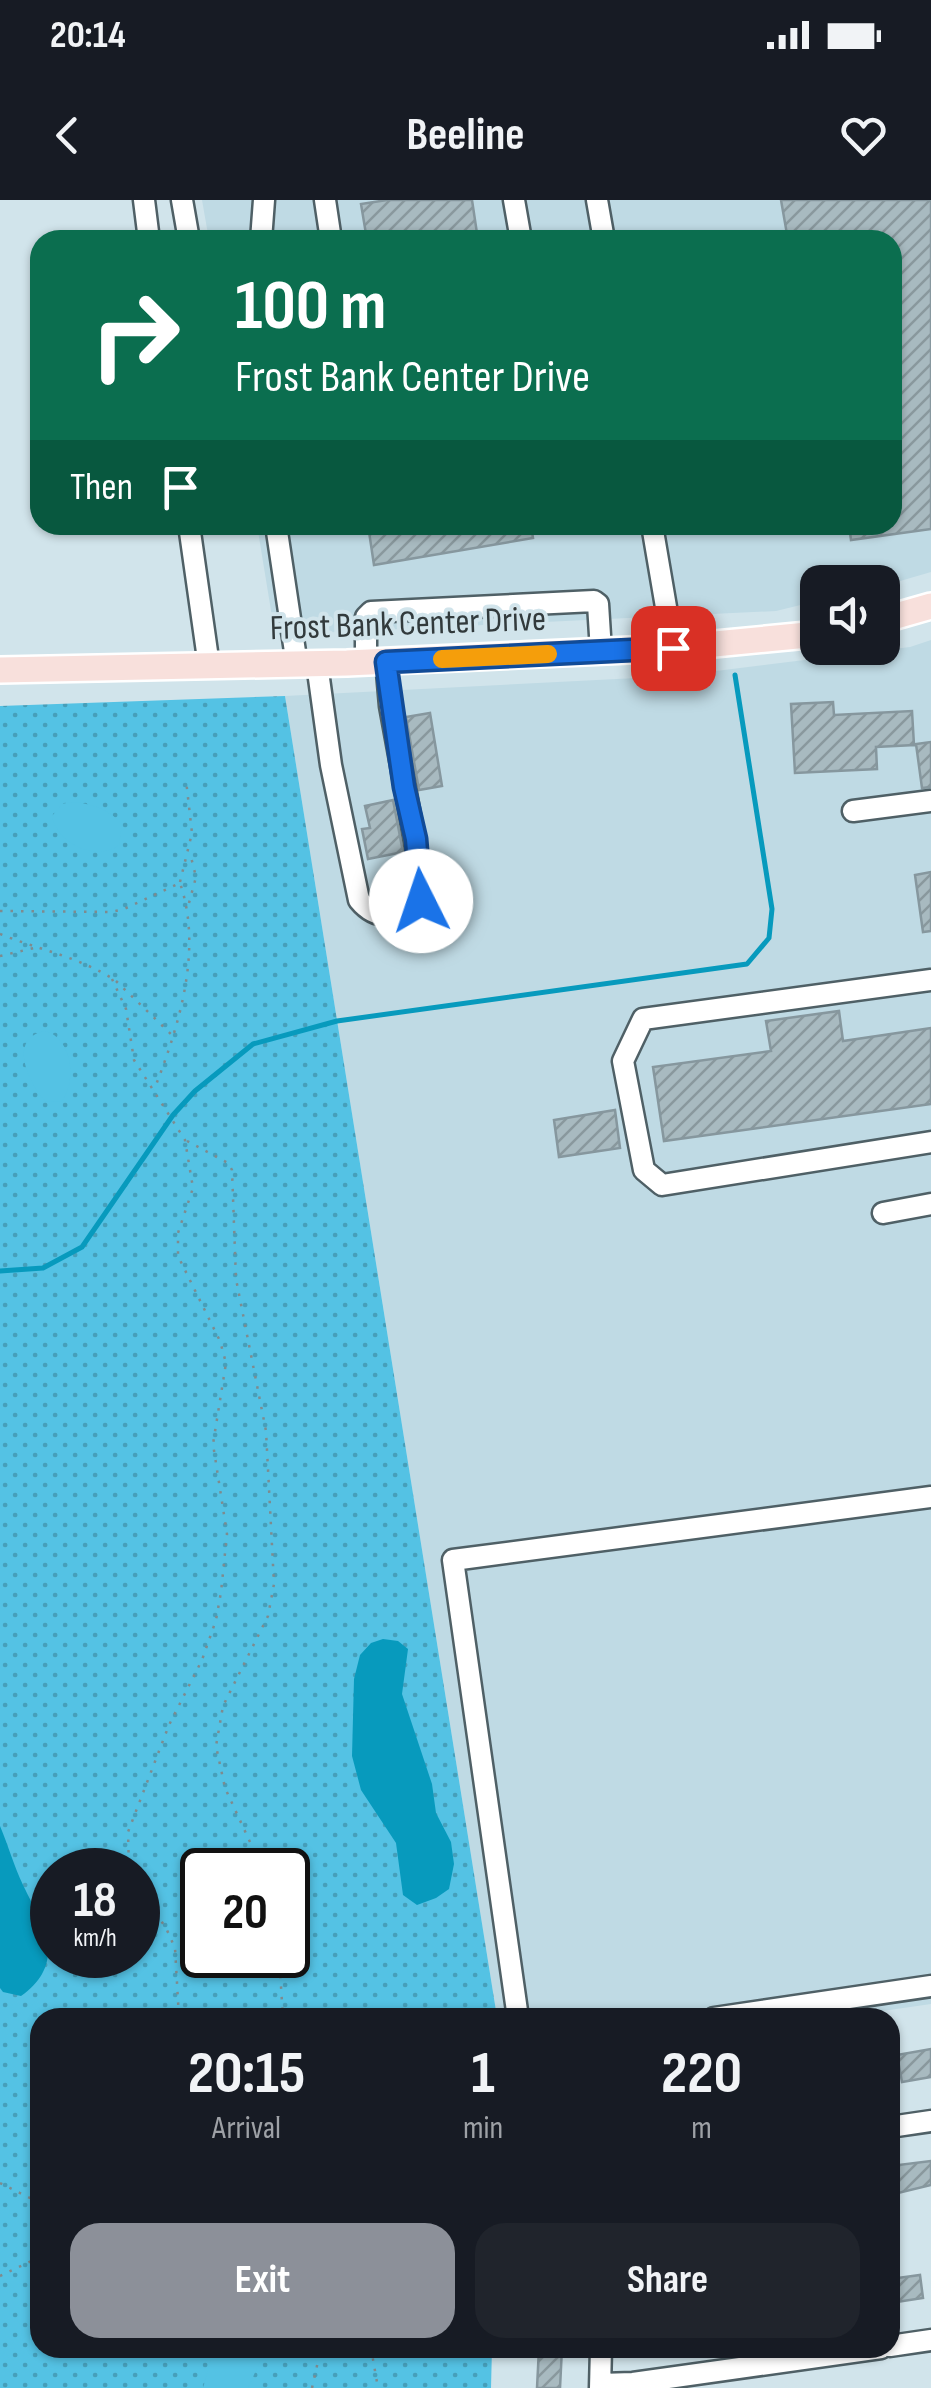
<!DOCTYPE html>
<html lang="en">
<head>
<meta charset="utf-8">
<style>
	body { margin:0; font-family:"Sofia Sans Condensed",sans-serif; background:#20242c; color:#f1f3f6; height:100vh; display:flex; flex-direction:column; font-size:38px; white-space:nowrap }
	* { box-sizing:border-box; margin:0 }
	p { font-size:32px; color:#9ea1a6 }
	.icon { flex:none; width:55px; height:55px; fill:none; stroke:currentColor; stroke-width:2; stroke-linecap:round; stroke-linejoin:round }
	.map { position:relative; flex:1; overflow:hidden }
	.details { position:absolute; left:30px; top:1808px; width:870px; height:350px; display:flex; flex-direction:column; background:#171b24; border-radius:30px; box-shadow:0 2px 8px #0004 }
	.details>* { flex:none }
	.hud { position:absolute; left:30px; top:30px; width:872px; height:305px; border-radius:30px; box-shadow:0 2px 8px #0004; background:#0b6e4f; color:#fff; overflow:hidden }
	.controls { position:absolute; left:800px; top:365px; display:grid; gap:20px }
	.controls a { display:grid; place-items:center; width:100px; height:100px; border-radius:20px; background:#171b24; box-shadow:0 2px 8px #0004; font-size:50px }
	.speed { position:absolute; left:30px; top:1648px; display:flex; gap:20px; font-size:50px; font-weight:700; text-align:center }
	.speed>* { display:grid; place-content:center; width:130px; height:130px; border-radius:50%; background:#171b24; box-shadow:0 2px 8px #0004; line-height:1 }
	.speed small { font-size:25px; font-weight:400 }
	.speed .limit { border:5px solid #111; border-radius:15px; background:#fff; color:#111 }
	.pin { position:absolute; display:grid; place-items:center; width:85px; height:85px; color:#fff; margin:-42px; border-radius:20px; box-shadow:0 5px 15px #0006 }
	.me { position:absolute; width:110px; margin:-55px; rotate:356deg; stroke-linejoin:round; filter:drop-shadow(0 0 8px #0008) }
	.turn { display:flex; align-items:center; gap:35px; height:210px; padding:0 40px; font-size:45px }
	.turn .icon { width:130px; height:130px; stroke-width:2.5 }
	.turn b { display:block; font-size:70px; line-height:85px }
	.then { display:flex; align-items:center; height:95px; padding:0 40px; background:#0003; gap:20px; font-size:38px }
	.eta { display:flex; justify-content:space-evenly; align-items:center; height:170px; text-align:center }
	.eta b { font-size:60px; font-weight:700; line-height:70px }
	.primary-button { display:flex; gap:20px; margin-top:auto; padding:20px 40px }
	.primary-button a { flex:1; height:115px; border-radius:30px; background:#8c9099; color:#fff; font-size:40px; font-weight:700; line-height:115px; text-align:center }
	.primary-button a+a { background:#20242c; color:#f1f3f6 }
	.status { display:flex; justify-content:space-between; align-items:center; height:70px; padding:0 50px; background:#171b24; direction:ltr }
	.status svg { height:28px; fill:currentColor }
	header { display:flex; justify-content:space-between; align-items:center; height:130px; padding:0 40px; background:#171b24; font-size:45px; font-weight:700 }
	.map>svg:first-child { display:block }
	.built { fill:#bfdae4 }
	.green { fill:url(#green-dots); fill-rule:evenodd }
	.pitch { fill:#54c2e4 }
	.water { fill:#079abd }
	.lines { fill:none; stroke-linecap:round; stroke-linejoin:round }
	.stream { stroke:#079abd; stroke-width:5 }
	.building { fill:url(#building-hatch); stroke:#86979e; stroke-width:2.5 }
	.minor-casing { stroke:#4f6066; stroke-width:25 }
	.major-casing { stroke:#fff; stroke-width:30 }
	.path { stroke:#7d8b8f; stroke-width:2.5; stroke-dasharray:2.5 8; stroke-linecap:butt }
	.minor { stroke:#fff; stroke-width:20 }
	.major { stroke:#f8e0dc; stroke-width:25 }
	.route-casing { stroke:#114b97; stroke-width:25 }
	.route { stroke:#1a73e8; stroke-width:18 }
	.slow { stroke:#f59e0b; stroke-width:18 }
	.labels { text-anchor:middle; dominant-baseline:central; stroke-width:8; stroke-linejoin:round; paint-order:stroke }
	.street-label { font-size:35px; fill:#323a3c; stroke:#d1e4eb }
</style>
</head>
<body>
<div class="status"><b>20:14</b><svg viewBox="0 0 49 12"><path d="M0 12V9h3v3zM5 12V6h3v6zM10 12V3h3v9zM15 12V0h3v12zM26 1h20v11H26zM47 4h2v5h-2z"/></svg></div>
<header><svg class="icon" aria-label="back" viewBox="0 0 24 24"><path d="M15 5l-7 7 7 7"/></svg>Beeline<svg class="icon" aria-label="heart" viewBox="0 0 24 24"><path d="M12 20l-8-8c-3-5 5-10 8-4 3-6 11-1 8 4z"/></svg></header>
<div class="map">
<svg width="931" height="2188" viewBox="0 0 931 2188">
	<defs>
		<pattern id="green-dots" width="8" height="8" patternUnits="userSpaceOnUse" patternTransform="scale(2.5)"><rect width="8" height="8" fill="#54c2e4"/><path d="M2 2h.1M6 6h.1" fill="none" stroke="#469fba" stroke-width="1.8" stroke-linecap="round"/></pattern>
		<pattern id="building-hatch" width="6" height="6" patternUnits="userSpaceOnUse" patternTransform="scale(2.5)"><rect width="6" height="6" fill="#a8bac0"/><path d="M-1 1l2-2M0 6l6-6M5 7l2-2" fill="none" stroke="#89989d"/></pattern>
	</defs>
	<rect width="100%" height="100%" fill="#d1e4eb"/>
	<!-- built -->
	<path class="built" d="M 202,0 L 931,0 L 931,372 L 883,386 L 882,382 L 818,382 L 817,401 L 776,411 L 275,435 L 257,325 L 892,325 L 892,40 L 209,40 Z
		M 931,440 L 931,1804 L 834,1818 L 497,1817 L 285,496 L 676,476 L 910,447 Z"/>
	<!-- green -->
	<path class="green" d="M 285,496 L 497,1817 L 40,1818 L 40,2148 L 492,2148 L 491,2188 L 0,2188 L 0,506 ZM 52,1670 L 138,1670 L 138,1755 L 52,1755 ZM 202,1670 L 288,1670 L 288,1755 L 202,1755 Z"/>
	<!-- pitch -->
	<path class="pitch" d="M 71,602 C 90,603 109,609 122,624 L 119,645 C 97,662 57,644 52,616 L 62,604 Z
		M 46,831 C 73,840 77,882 61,902 L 45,901 C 28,882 7,837 46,831 Z
		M 383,1799 L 396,1806 L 399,1817 L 371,1817 L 373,1804 Z
		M 214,2148 L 266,2148 L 248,2188 L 203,2188 Z"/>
	<!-- water -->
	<path class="water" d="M 383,1439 L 398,1441 L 408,1449 L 402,1494 L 432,1584 L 436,1613 L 451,1642 L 454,1664 L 449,1689 L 436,1698 L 417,1705 L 403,1695 L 396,1643 L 361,1590 L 352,1556 L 354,1479 L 360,1455 L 371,1443 Z
		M 0,1626 C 8,1645 14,1666 23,1685 C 42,1725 69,1761 21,1796 L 3,1792 L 0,1788 Z"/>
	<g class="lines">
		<!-- stream -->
		<path class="stream" d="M 0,1071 L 43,1068 L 82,1047 L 173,915 L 195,891 L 253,844 L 337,821 L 747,764 L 769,738 L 772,709 L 735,475"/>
	</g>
	<!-- building -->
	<path class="building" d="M 387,0 L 472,0 L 478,40 L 367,40 L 361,4 Z
		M 781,0 L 931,0 L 931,329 L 851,340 L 849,325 L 892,325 L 892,40 L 788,40 Z
		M 368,325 L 531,325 L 533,338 L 374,365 Z
		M 833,502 L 834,515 L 912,511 L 914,545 L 876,547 L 877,569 L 795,573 L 791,504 Z
		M 430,513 L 442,586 L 419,590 L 406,517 Z
		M 931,542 L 931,587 L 922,588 L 916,544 Z
		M 393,600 L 403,652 L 368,659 L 362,629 L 370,628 L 365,606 Z
		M 931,672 L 931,731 L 923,732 L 915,675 Z
		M 839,811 L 843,841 L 931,828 L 931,904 L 664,941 L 653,867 L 771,851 L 766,821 Z
		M 615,910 L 620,948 L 559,957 L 554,920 Z
		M 931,1849 L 931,1877 L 902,1882 L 897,1855 Z
		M 931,1961 L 931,1985 L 890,1995 L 890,1966 Z
		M 920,2075 L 923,2098 L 890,2103 L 890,2079 Z
		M 539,2148 L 562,2148 L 560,2188 L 537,2188 Z"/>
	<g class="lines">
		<!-- minor casing -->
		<g class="minor-casing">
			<path id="minor" d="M 144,0 L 149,40
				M 182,0 L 189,40
				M 325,0 L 331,40
				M 514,0 L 521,40
				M 597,0 L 604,40
				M 261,40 L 264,0
				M 189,325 L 209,466
				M 276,325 L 297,465
				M 652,325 L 673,448
				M 366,462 L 366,417 L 371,412 L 594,401 L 598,404 L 601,451
				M 317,464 L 331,565 L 359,700 C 378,723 400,716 421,701 L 421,675 L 390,506 L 386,461
				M 853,611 L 931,601
				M 931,780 L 643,819 L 623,861 L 644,970 L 662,985 L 931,942
				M 883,1013 L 931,1004
				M 518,1818 L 453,1360 L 931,1297
				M 714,1818 L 931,1786
				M 890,1927 L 931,1921
				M 890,2146 L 931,2140
				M 601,2184 L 633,2183 L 881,2148
				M 600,2188 L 601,2148"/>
		</g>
		<!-- major casing -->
		<g class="major-casing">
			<path id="major" d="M 882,420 L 931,406
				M 0,470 L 347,463 L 673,448 L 818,434"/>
		</g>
		<!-- path -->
		<path class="path" d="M 180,682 L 192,633 L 186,580
			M 189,703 L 196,677 L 190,653
			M 0,711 L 111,712 L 124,709 L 180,683 C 203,750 179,826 154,890
			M 0,734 C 37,749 75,756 110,777
			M 0,756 L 34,748
			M 112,779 L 126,809 L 134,860 L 185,940 L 193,988 L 178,1033 L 178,1056 L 220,1141 L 226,1163 L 213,1244 L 227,1334 L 221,1392 L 216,1420 L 202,1460 L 169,1525 L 128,1632 L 129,1670
			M 116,781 L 174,837
			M 187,941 L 228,963 L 232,970 L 236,1079 L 266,1231 L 274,1384 L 268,1416 L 223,1506 L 216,1546 L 225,1588 L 263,1670
			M 138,1687 L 166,1728 L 175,1748 L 179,1818
			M 279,1755 L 283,1818
			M 0,1983 L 40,2003
			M 0,2076 L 40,2057
			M 371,2148 L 378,2188
			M 312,2188 L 321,2148"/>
		<!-- minor -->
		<use href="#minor" class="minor"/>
		<!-- major -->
		<use href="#major" class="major"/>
	</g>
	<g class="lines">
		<!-- route casing -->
		<g class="route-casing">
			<path id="route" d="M 421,701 L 416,639 L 404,587 L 386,462 L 673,448"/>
		</g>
		<!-- route -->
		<use href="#route" class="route"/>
		<!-- slow -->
		<path class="slow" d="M 442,459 L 548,454"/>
	</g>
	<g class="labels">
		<!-- street labels -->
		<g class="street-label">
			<text transform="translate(408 424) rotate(-2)">Frost Bank Center Drive</text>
		</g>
	</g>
</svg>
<div class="controls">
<a><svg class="icon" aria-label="sound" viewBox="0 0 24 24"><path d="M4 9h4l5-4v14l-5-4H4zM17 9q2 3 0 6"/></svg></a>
</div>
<div class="speed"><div>18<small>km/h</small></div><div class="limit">20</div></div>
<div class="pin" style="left:673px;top:448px;background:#d93025"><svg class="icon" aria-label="arrive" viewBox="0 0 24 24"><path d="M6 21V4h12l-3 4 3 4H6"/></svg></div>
<svg class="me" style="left:421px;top:701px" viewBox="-20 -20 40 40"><circle r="19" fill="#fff"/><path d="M0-13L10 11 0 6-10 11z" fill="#1a73e8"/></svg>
<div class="hud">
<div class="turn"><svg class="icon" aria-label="right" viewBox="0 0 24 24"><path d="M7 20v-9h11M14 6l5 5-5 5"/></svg><div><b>100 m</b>Frost Bank Center Drive</div></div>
<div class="then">Then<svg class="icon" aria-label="arrive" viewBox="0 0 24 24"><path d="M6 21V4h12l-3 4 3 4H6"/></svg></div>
</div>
<section class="details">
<div class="eta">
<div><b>20:15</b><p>Arrival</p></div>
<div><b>1</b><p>min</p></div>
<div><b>220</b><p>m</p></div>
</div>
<div class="primary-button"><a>Exit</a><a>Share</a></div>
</section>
</div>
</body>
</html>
